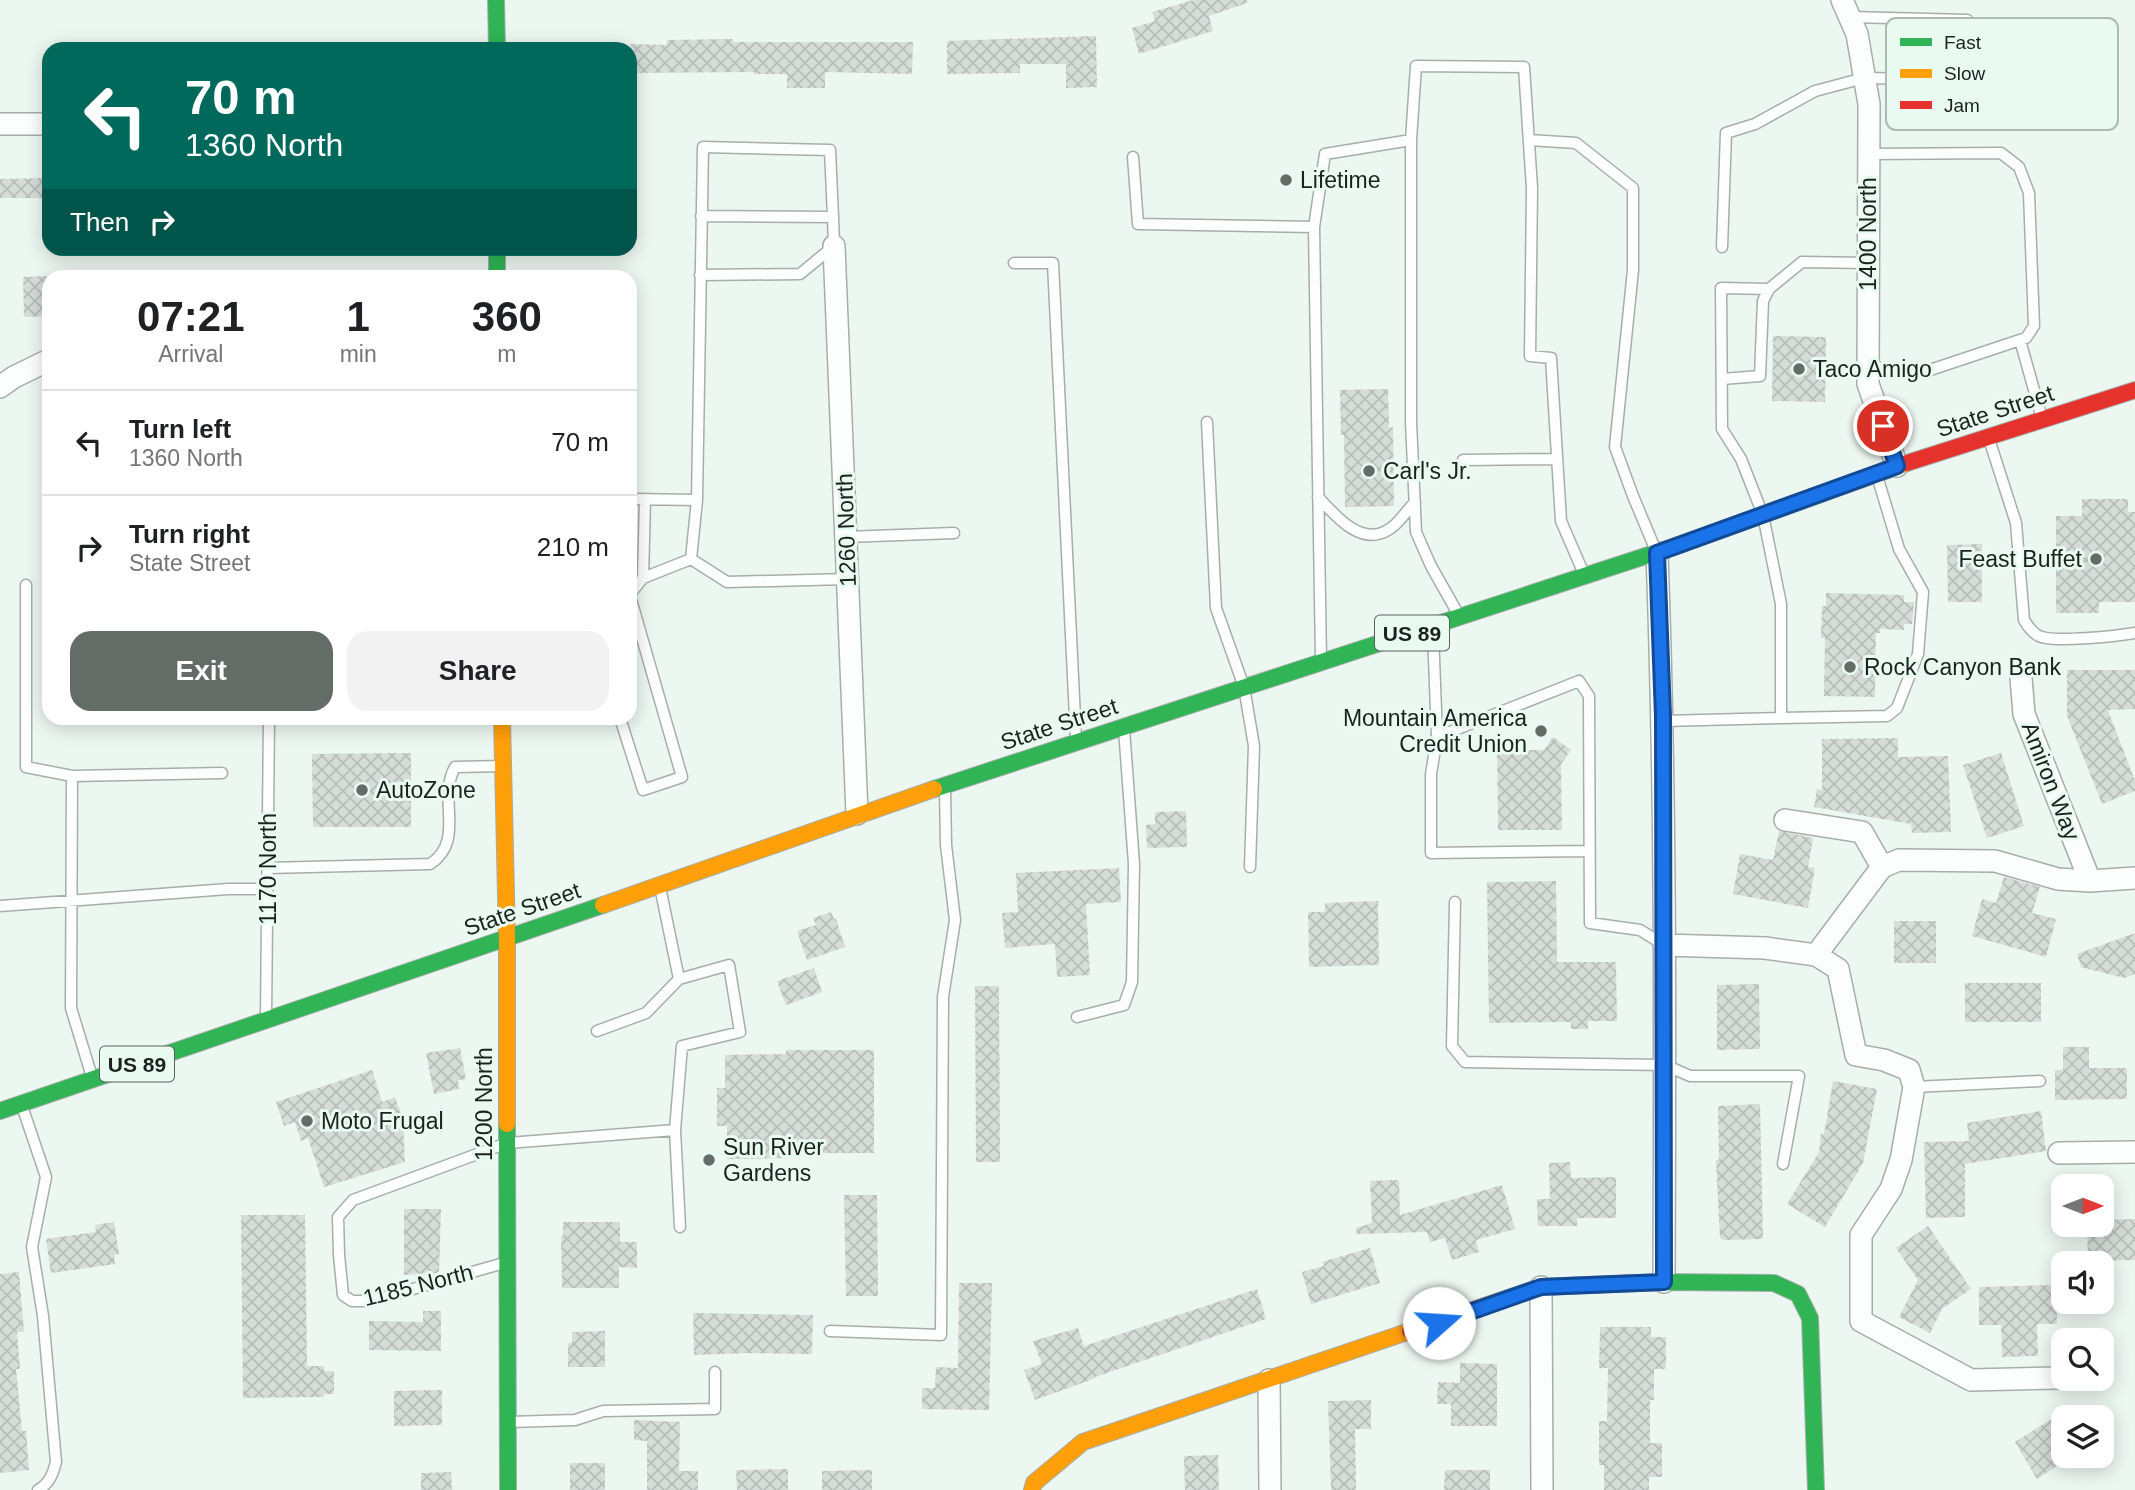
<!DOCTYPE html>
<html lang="en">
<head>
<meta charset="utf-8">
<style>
	body { margin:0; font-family:Helvetica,sans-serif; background:#f2f2f2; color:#202124; height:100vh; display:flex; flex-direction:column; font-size:26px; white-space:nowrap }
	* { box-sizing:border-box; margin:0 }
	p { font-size:23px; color:#757577 }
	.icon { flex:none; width:38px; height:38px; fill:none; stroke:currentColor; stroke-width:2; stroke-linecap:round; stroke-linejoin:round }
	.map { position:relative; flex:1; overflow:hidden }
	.drawer { position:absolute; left:42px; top:270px; width:595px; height:455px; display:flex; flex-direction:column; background:#fff; border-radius:21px; box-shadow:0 4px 18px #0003 }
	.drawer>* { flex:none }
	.hud { position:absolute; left:42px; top:42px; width:595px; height:214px; border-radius:21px; box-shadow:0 4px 18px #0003; background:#00695c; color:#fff; overflow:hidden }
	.needle { width:46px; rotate:90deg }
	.tools { position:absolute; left:2051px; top:1174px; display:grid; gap:14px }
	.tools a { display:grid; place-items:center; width:63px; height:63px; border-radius:14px; background:#fff; box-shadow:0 4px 18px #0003; font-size:35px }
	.pin { position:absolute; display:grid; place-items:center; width:60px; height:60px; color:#fff; margin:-30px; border:4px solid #fff; border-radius:50%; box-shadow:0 2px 7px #0007 }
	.me { position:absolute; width:77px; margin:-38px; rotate:71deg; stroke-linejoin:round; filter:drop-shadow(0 0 5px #0008) }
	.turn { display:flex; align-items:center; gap:24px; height:147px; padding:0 28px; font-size:32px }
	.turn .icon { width:91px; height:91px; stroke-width:2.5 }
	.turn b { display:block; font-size:49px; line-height:60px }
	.then { display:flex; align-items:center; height:66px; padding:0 28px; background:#0003; gap:14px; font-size:26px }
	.eta { display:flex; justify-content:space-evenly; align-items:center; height:119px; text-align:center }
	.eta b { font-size:42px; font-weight:600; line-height:49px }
	.button { display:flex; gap:14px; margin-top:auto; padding:14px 28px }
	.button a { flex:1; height:80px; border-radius:21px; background:#646c68; color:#fff; font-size:28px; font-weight:600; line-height:80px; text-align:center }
	.button a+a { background:#f2f2f2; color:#202124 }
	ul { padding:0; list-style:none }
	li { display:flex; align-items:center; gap:21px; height:105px; padding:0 28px; border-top:2px solid #e0e0e0 }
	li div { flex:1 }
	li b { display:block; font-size:26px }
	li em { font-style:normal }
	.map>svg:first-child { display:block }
	.building { fill:url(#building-cross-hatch) }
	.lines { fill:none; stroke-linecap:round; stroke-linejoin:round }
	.lane-casing { stroke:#a6aeaa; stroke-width:13 }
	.street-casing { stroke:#a6aeaa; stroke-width:24 }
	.fast-casing { stroke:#a6aeaa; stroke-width:18 }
	.slow-casing { stroke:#a6aeaa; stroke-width:18 }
	.jam-casing { stroke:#a6aeaa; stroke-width:18 }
	.lane { stroke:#fcfefd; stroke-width:10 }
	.street { stroke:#fcfefd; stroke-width:21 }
	.fast { stroke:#30b455; stroke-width:16 }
	.slow { stroke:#ff9f0a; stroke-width:16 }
	.jam { stroke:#e5322d; stroke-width:16 }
	.route-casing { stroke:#114b97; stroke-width:18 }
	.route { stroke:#1a73e8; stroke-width:12 }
	.poi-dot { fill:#646c68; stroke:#e9fbf1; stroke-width:2.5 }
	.labels { text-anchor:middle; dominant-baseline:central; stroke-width:6; stroke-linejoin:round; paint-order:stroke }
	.shield { fill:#e9fbf1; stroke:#59625d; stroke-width:2 }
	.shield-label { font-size:21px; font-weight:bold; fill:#1b211e }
	.poi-label { font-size:23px; fill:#1b211e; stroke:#e9fbf1; text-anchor:start }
	.street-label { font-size:23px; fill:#1b211e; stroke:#e9fbf1 }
	.key { fill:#e9fbf1; stroke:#abbab2; stroke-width:2 }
	.key-label { font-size:19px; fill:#1b211e }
</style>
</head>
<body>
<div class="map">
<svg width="2135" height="1490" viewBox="0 0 2135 1490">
	<defs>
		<pattern id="building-cross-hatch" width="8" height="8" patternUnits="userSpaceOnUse" patternTransform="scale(1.75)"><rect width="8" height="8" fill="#d6ddd9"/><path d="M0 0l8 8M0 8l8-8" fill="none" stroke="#b7bdba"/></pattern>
	</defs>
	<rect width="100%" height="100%" fill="#edf7f2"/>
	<!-- building -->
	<path class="building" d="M 1193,0 L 1247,0 L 1247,3 L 1209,16 L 1213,31 L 1139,54 L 1132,28 L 1155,21 L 1152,12 Z
		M 1096,36 L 1097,87 L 1066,88 L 1066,64 L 1020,64 L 1020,73 L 947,74 L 947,41 Z
		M 733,39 L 733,42 L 913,42 L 912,74 L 825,72 L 825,88 L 787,88 L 787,74 L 754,74 L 754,72 L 630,73 L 630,44 L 667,45 L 667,40 Z
		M 49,178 L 49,198 L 0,198 L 0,179 Z
		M 49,276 L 49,316 L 24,317 L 23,277 Z
		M 1773,336 L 1826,337 L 1825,402 L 1772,401 Z
		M 1388,389 L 1389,428 L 1393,427 L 1394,506 L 1345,507 L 1344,435 L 1341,435 L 1340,390 Z
		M 2082,499 L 2128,499 L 2128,512 L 2135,512 L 2135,602 L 2099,602 L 2099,613 L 2056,613 L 2056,516 L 2082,516 Z
		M 1982,544 L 1982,602 L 1948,602 L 1947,545 Z
		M 1826,593 L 1904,595 L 1904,602 L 1914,602 L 1912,624 L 1904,624 L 1904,630 L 1880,629 L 1880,633 L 1876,633 L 1875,697 L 1824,696 L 1825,638 L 1821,638 L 1822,606 L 1826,606 Z
		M 2067,670 L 2135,670 L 2135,709 L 2108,710 L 2135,781 L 2135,791 L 2102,804 L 2067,716 Z
		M 1553,737 L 1571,750 L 1561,764 L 1562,830 L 1498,830 L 1497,750 L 1544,750 Z
		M 1898,738 L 1898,757 L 1948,756 L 1951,832 L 1912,833 L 1911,824 L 1814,807 L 1817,789 L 1822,790 L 1822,739 Z
		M 411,753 L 411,827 L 313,827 L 312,754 Z
		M 2001,753 L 2024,826 L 1987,838 L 1963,765 Z
		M 1186,811 L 1187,847 L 1147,848 L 1146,825 L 1155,824 L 1155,812 Z
		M 1779,831 L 1813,838 L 1808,867 L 1815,868 L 1808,908 L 1733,894 L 1740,854 L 1773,860 Z
		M 1119,868 L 1121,902 L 1086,904 L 1090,975 L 1057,977 L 1055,944 L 1005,948 L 1002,913 L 1018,912 L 1016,873 Z
		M 2004,877 L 2040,887 L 2032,913 L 2056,919 L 2046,957 L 1972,936 L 1982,899 L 1996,903 Z
		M 1556,881 L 1557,962 L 1616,962 L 1617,1021 L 1588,1021 L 1588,1029 L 1571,1029 L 1571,1022 L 1489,1023 L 1487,882 Z
		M 1378,901 L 1379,965 L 1309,967 L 1308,912 L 1325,912 L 1325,903 Z
		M 831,912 L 834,919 L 836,919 L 845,947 L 807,960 L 797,931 L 816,925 L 813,918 Z
		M 1894,921 L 1936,921 L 1936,963 L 1894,963 Z
		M 2135,933 L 2135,974 L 2124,978 L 2081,967 L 2077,954 Z
		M 814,968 L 822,992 L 786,1005 L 777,981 Z
		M 1965,983 L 2041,983 L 2041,1022 L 1965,1022 Z
		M 1759,984 L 1760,1049 L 1717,1050 L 1717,985 Z
		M 975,986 L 999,986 L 1000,1162 L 976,1162 Z
		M 2063,1047 L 2089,1047 L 2089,1068 L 2127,1068 L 2127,1099 L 2055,1100 L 2055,1070 L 2063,1070 Z
		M 460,1048 L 466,1079 L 458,1080 L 459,1089 L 434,1094 L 426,1053 Z
		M 786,1050 L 874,1050 L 874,1153 L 786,1153 L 787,1158 L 727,1159 L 727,1126 L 717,1126 L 717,1088 L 725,1088 L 725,1055 L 786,1054 Z
		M 372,1070 L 382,1102 L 395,1097 L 403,1119 L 405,1162 L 324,1187 L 308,1138 L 301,1141 L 295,1122 L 284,1126 L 276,1102 Z
		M 1833,1081 L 1877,1089 L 1863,1163 L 1825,1227 L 1787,1204 L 1819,1152 L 1821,1134 L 1824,1134 Z
		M 1760,1104 L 1763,1239 L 1724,1240 L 1720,1238 L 1716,1160 L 1719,1160 L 1718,1106 Z
		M 2041,1111 L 2046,1151 L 1965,1164 L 1965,1217 L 1926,1218 L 1924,1142 L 1969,1141 L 1967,1123 Z
		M 1570,1162 L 1571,1178 L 1616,1177 L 1616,1218 L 1577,1218 L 1577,1226 L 1538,1226 L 1537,1199 L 1550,1199 L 1549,1163 Z
		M 1399,1180 L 1400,1215 L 1502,1185 L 1515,1229 L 1476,1240 L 1479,1252 L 1452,1260 L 1445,1238 L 1430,1242 L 1427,1232 L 1357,1234 L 1356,1228 L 1372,1223 L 1370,1181 Z
		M 844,1195 L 877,1195 L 878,1296 L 846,1296 Z
		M 404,1209 L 441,1209 L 439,1273 L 404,1275 Z
		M 241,1215 L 305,1215 L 307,1366 L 324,1366 L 324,1371 L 334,1371 L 334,1394 L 324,1394 L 324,1397 L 243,1398 Z
		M 2135,1219 L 2135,1260 L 2088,1261 L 2087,1225 L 2102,1225 L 2102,1220 Z
		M 114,1222 L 119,1254 L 114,1255 L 115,1264 L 51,1273 L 46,1239 L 96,1232 L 95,1225 Z
		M 563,1222 L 620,1222 L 620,1242 L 637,1242 L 637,1268 L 619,1267 L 619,1288 L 562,1288 L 561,1236 L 563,1236 Z
		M 1928,1226 L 1971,1289 L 1942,1309 L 1930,1333 L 1899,1317 L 1918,1280 L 1896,1248 Z
		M 1370,1248 L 1380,1283 L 1311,1304 L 1302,1272 L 1324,1266 L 1322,1262 Z
		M 19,1272 L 24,1332 L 17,1332 L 20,1369 L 16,1369 L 22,1431 L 26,1431 L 29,1470 L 0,1473 L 0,1274 Z
		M 959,1283 L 992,1283 L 989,1410 L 922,1409 L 922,1388 L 935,1388 L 936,1367 L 958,1368 Z
		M 2056,1285 L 2057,1324 L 2037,1324 L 2038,1356 L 2002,1357 L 2001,1325 L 1979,1325 L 1979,1287 Z
		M 1257,1289 L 1266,1319 L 1095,1377 L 1096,1378 L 1035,1400 L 1024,1370 L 1042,1364 L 1033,1341 L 1078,1328 L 1084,1346 Z
		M 423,1311 L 441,1311 L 441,1351 L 369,1350 L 369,1321 L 423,1322 Z
		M 693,1313 L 813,1315 L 812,1354 L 748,1353 L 694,1355 Z
		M 1600,1327 L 1651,1327 L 1651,1337 L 1666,1337 L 1666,1369 L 1654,1369 L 1654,1400 L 1650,1400 L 1650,1443 L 1662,1443 L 1662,1477 L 1649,1477 L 1649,1490 L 1604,1490 L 1604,1465 L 1599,1465 L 1599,1421 L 1607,1421 L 1608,1368 L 1599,1368 Z
		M 605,1331 L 605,1367 L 568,1367 L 568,1343 L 572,1343 L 572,1332 Z
		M 1460,1363 L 1497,1364 L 1497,1426 L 1451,1426 L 1451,1404 L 1437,1404 L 1438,1382 L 1460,1383 Z
		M 442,1390 L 442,1425 L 394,1426 L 394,1391 Z
		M 1371,1400 L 1371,1429 L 1355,1429 L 1356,1490 L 1331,1490 L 1328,1401 Z
		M 2053,1418 L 2063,1435 L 2063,1462 L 2037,1479 L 2015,1442 Z
		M 634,1420 L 680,1422 L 679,1471 L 698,1471 L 698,1490 L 647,1490 L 647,1441 L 634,1440 Z
		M 1218,1455 L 1219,1490 L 1185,1490 L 1184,1456 Z
		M 570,1463 L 605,1463 L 605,1490 L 570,1490 Z
		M 788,1469 L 788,1490 L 737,1490 L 736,1470 Z
		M 872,1470 L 872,1490 L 822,1490 L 822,1471 Z
		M 1445,1470 L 1490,1470 L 1490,1490 L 1444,1490 Z
		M 451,1472 L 452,1490 L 421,1490 L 421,1473 Z"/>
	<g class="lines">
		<!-- lane casing -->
		<g class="lane-casing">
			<path id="lane" d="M 1529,140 L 1576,143 L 1633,188 L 1633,270 L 1615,447 L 1633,496 L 1656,551
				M 1133,157 L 1138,224 L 1314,227
				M 1722,247 L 1726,133 L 1755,124 L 1815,91 L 1864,78 L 1970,80 L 1967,20 L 1850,17
				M 1014,263 L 1053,263 L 1076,739
				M 700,275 L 800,274 L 834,246 L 833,217 L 701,216
				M 2020,340 L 2041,415
				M 1868,366 L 1909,373 L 1927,371 L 2026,338 L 2034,326 L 2029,193 L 2019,167 L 2001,153 L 1869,154
				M 1722,379 L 1760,376 L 1763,301 L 1769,289
				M 1207,422 L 1216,608 L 1244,687 L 1254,746 L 1250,867
				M 1989,439 L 2016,523 L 2024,620 C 2028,626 2032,633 2039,636 C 2052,643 2118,636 2135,633
				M 1463,460 L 1555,459
				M 1318,497 C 1334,514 1360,547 1388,530 C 1398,525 1407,510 1415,502
				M 630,499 L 697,500 L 703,147 L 830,150 L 833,217
				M 697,500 L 691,559 L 727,582 L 848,579
				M 846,537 L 954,533
				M 643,578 L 691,559
				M 26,585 L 26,767 L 72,776
				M 630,594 L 643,578 L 645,499
				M 1457,612 L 1431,566 L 1416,532 L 1411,422 L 1411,140 L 1416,66 L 1524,67 L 1532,188 L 1530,356 L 1551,358 L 1561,521 L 1584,574
				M 1433,632 L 1437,737 L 1579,681 L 1589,696 L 1590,923 L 1640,930 L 1664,945
				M 1321,660 L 1314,227 L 1325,154 L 1411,140
				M 620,718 L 643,790 L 682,777 L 630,596
				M 1781,718 L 1887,716 L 1897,708 L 1918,654 L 1923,592 L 1899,549 L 1878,479
				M 1663,721 L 1781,718 L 1781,604 L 1763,515 L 1741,459 L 1722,429 L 1721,288 L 1769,289 L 1802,262 L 1868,263
				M 1437,737 L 1431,774 L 1431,853 L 1589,851
				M 267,868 L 430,864 C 466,841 437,799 455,767 L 502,766
				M 1455,902 L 1452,1046 L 1465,1062 L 1665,1065 L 1690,1076 L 1799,1076 L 1783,1164
				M 0,906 L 228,889 L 267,889
				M 1077,1017 L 1124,1005 L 1132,982 L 1134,864 L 1124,729
				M 266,1018 L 269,718
				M 597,1031 L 646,1013 L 679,979
				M 92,1077 L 71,1008 L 72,776 L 222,773
				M 1914,1087 L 2040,1081
				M 22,1106 L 46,1177 L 32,1247 L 43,1316 L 56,1462 C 53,1474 49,1484 38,1490
				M 675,1130 L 680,1227
				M 504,1263 L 371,1301 L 352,1301 L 343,1295 L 339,1255 L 338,1217 L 353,1200 L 507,1143 L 675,1130 L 682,1046 L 740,1032 L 729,965 L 679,979 L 660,887
				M 830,1331 L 941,1335 L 943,997 L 955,920 L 946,845 L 945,791
				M 510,1422 L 575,1420 L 603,1411 L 715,1409 L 715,1372"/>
		</g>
		<!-- street casing -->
		<g class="street-casing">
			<path id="street" d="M 1842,0 L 1857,34 L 1869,104 L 1868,384 L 1897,466
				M 0,124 L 49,124
				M 834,246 L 857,814
				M 0,387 L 14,377 L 49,360
				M 1657,553 C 1666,796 1665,1039 1664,1282
				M 2021,678 L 2024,714 L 2090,881
				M 1785,820 L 1862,832 L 1882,867
				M 1664,945 L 1765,948 L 1816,955 L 1838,969 L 1856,1055 L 1884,1060 L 1909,1070 L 1914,1087 L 1901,1160 L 1891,1189 L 1861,1235 L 1861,1321 L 1971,1380 L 2057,1378
				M 1816,955 L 1882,867 L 1899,860 L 1995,861 L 2058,879 L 2090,881 L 2135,878
				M 2059,1153 L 2135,1152
				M 1541,1287 L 1542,1490
				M 1269,1380 L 1270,1490"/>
		</g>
		<!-- fast casing -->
		<g class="fast-casing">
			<path id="fast" d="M 496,0 L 497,49
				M 497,248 L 497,276
				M 934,789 L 1676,546
				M 0,1111 L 603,905
				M 507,1124 L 508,1490
				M 1610,1284 L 1664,1282 L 1774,1283 L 1798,1294 L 1810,1318 L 1816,1490"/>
		</g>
		<!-- slow casing -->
		<g class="slow-casing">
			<path id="slow" d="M 1676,546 L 1907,463
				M 502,718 L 507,939 L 507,1124
				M 603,905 L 934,789
				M 1032,1490 L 1034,1483 L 1083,1442 L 1410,1331"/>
		</g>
		<!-- jam casing -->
		<g class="jam-casing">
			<path id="jam" d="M 1907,463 L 2135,390
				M 1410,1331 L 1541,1287 L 1610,1284"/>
		</g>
		<!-- lane -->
		<use href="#lane" class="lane"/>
		<!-- street -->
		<use href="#street" class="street"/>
		<!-- fast -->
		<use href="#fast" class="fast"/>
		<!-- slow -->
		<use href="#slow" class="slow"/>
		<!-- jam -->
		<use href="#jam" class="jam"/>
	</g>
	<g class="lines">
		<!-- route casing -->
		<g class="route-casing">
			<path id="route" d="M 1439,1323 L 1541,1287 L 1664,1282 L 1663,716 L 1657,553 L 1897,466 L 1883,426"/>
		</g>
		<!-- route -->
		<use href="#route" class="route"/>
	</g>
	<!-- markers -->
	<g class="poi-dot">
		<circle cx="1286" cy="180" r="7"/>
		<circle cx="1799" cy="369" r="7"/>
		<circle cx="1369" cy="471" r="7"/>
		<circle cx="2096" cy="559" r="7"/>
		<circle cx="1850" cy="667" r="7"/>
		<circle cx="1541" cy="731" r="7"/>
		<circle cx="362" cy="790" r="7"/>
		<circle cx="307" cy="1121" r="7"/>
		<circle cx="709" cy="1160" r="7"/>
	</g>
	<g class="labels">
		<!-- shield labels -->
		<g class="shield">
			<rect x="1375" y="615.5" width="74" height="35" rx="5"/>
			<rect x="100" y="1046.5" width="74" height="35" rx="5"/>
		</g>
		<g class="shield-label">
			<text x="1412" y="633">US 89</text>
			<text x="137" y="1064">US 89</text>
		</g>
		<!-- poi labels -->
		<g class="poi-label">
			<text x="1300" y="180">Lifetime</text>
			<text x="1813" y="369">Taco Amigo</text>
			<text x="1383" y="471">Carl's Jr.</text>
			<text x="2082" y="559" text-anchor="end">Feast Buffet</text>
			<text x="1864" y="667">Rock Canyon Bank</text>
			<text x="1527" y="718" text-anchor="end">Mountain America<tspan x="1527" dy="26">Credit Union</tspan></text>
			<text x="376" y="790">AutoZone</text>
			<text x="321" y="1121">Moto Frugal</text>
			<text x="723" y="1147">Sun River<tspan x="723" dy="26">Gardens</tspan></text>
		</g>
		<!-- street labels -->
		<g class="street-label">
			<text transform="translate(1868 234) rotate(-90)">1400 North</text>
			<text transform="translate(1995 411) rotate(-18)">State Street</text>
			<text transform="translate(846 530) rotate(-92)">1260 North</text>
			<text transform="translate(1059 724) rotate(-18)">State Street</text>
			<text transform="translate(2051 781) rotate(69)">Amiron Way</text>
			<text transform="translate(268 869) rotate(-90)">1170 North</text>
			<text transform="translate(522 909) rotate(-19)">State Street</text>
			<text transform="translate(484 1104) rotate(-90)">1200 North</text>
			<text transform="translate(418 1285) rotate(-14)">1185 North</text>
		</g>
	</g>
	<!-- legend -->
	<rect x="1886" y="18" width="232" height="112" rx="10" class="key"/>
	<rect x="1900" y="38" width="32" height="8" fill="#30b455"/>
	<rect x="1900" y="69" width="32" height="9" fill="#ff9f0a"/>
	<rect x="1900" y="101" width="32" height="8" fill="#e5322d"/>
	<g class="key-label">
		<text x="1944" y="49">Fast</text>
		<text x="1944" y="80">Slow</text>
		<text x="1944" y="112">Jam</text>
	</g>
</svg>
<div class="tools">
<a><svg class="needle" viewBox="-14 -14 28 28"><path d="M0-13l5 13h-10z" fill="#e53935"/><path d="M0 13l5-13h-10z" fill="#757577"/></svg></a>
<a><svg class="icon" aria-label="sound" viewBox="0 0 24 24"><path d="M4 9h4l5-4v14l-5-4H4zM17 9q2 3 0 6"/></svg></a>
<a><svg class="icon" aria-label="search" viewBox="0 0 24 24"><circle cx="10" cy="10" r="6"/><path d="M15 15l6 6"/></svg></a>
<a><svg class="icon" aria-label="layers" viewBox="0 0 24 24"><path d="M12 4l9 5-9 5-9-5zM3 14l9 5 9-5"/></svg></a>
</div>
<div class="pin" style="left:1883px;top:426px;background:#d93025"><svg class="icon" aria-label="arrive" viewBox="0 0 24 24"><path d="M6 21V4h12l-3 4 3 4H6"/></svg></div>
<svg class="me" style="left:1439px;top:1323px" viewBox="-20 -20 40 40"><circle r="19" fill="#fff"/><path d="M0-13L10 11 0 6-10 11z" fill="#1a73e8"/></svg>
<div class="hud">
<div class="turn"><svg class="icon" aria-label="left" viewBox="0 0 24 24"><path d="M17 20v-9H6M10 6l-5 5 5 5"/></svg><div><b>70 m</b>1360 North</div></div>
<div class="then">Then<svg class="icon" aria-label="right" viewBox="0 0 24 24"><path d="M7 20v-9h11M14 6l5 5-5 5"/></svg></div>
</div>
<section class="drawer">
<div class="eta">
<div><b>07:21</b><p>Arrival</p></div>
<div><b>1</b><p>min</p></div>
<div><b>360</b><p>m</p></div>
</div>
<ul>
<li><svg class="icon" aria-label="left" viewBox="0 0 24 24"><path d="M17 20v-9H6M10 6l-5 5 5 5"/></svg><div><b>Turn left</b><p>1360 North</p></div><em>70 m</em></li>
<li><svg class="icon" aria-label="right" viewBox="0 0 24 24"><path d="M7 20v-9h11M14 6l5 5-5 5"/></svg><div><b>Turn right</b><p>State Street</p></div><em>210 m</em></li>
</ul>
<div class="button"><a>Exit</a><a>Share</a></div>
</section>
</div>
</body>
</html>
